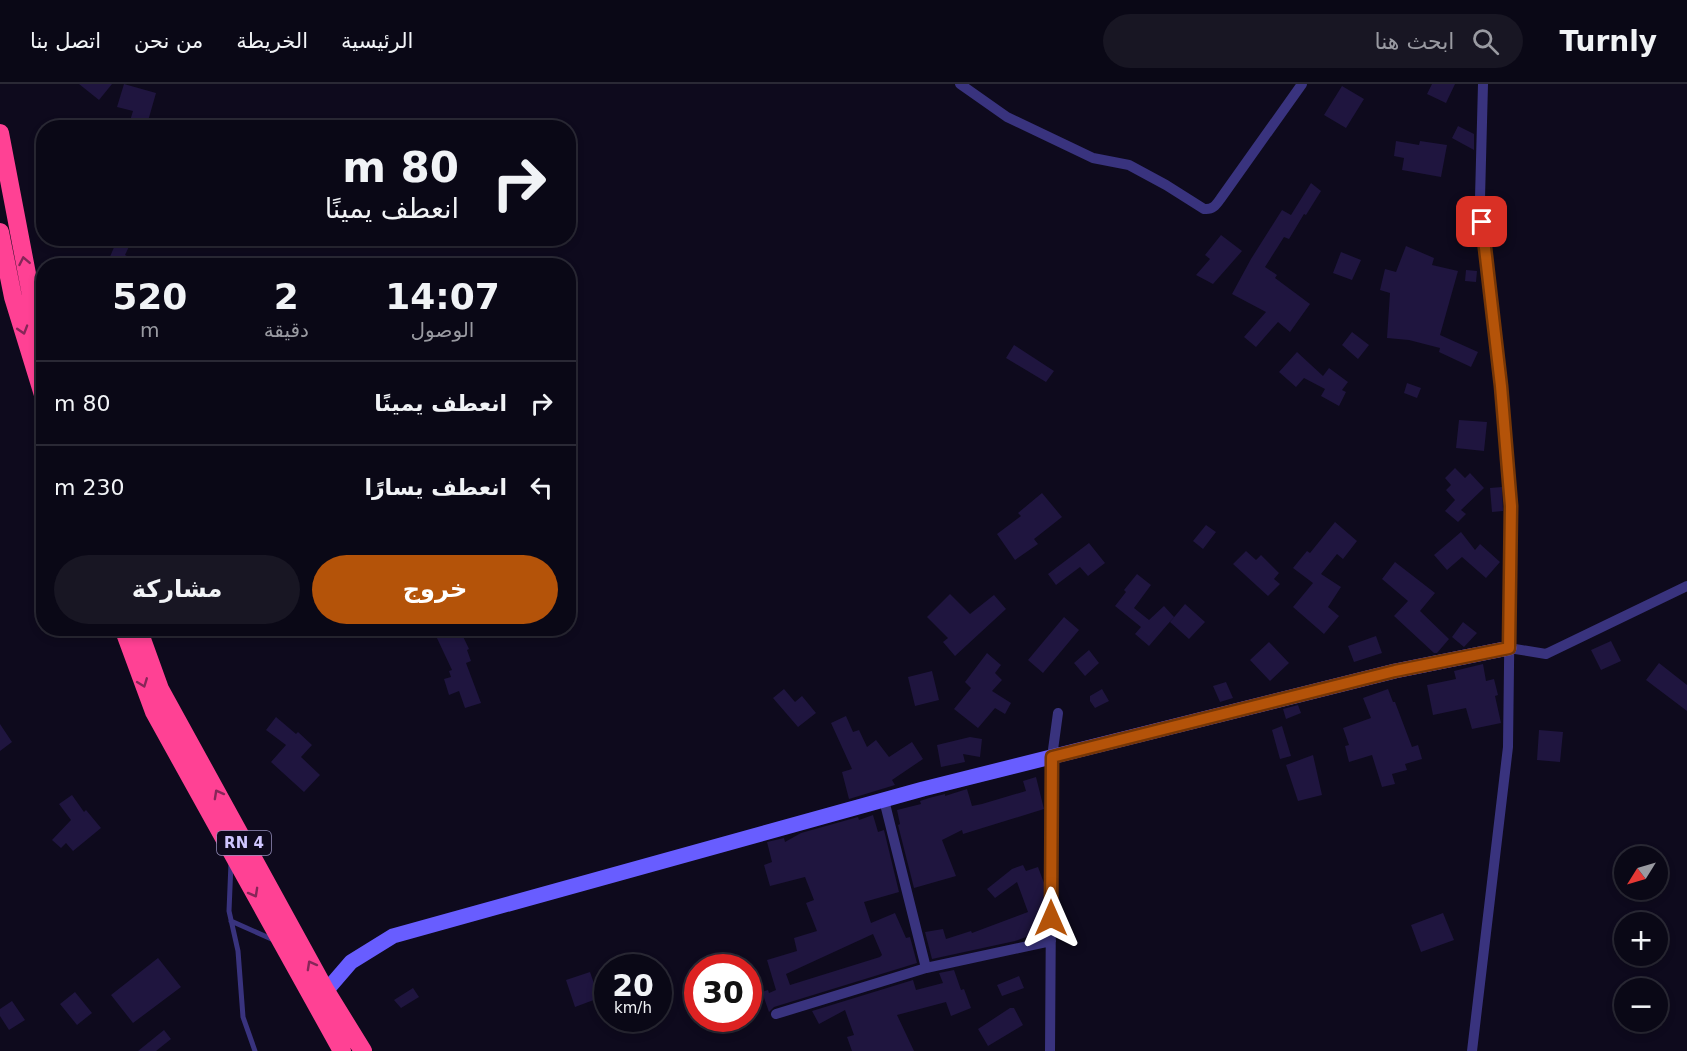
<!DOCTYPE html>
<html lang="ar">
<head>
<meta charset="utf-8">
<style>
	body { margin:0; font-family:"DejaVu Sans","Noto Sans Arabic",sans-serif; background:#181623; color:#f1f3f6; direction:rtl; height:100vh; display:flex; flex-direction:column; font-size:22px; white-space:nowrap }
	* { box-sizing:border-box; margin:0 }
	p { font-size:20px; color:#999aa1 }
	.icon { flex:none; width:33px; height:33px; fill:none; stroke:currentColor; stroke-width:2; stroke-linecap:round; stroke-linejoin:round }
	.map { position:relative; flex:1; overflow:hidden; direction:ltr }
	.panel { position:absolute; left:36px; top:174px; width:540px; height:378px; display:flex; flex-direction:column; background:#0a0816; border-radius:24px; box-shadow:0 3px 9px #0003,0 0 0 2px #2a2935; direction:rtl }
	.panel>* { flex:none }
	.hud { position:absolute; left:36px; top:36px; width:540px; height:126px; border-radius:24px; box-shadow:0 3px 9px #0003,0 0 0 2px #2a2935; direction:rtl; background:#0a0816; color:#f1f3f6; overflow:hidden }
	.needle { width:39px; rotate:233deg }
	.fabs { position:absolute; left:1614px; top:762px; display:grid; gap:12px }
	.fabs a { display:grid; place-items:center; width:54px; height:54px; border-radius:50%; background:#0a0816; box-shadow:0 3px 9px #0003,0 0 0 2px #2a2935; font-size:30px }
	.speed { position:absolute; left:594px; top:870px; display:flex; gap:12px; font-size:30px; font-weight:700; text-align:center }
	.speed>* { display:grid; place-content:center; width:78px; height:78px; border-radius:50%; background:#0a0816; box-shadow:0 3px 9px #0003,0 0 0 2px #2a2935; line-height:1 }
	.speed small { font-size:15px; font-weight:400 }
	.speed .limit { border:9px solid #d22; background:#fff; color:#111 }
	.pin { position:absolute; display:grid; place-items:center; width:51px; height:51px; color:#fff; margin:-26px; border-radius:12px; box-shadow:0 3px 9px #0006 }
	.me { position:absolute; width:66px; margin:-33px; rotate:0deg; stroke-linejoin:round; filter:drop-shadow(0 0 4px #0008) }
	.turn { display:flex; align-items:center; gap:21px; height:126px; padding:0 18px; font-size:27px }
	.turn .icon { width:78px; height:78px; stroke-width:2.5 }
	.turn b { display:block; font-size:42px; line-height:51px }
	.eta { display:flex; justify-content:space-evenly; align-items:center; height:102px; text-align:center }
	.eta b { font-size:36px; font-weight:700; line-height:42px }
	.action { display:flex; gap:12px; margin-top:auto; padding:12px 18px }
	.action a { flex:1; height:69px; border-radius:36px; background:#b45309; color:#fff; font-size:24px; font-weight:700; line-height:69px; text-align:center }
	.action a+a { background:#181623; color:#f1f3f6 }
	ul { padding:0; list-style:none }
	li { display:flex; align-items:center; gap:18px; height:84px; padding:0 18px; border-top:2px solid #2a2935 }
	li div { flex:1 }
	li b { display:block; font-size:22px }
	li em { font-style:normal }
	header { display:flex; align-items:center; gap:36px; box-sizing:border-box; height:84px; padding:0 30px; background:#0a0816; border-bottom:2px solid #2a2935 }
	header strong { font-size:28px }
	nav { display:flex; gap:33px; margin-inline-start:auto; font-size:21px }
	.search { width:420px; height:54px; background:#181623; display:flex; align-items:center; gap:15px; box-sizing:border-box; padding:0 21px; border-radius:33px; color:#999aa1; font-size:22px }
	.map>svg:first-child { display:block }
	.building { fill:#1f153f; fill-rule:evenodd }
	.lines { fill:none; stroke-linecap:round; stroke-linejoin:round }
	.lane { stroke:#39337e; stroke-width:5 }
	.street { stroke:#39337e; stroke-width:10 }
	.secondary { stroke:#685dff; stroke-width:15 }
	.highway { stroke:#ff4194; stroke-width:18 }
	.oneway { stroke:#862658 }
	.route-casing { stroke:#753606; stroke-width:15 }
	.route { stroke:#b45309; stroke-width:10 }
	.labels { text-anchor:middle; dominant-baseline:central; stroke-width:6; stroke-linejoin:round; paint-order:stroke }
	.shield { fill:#0e0a1d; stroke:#958ebb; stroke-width:1.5 }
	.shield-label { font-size:15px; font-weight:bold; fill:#cfc6ff }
</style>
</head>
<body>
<header>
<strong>Turnly</strong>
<div class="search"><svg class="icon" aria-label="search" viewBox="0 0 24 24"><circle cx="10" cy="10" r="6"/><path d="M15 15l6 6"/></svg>ابحث هنا</div>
<nav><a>الرئيسية</a><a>الخريطة</a><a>من نحن</a><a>اتصل بنا</a></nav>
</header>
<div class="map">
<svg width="1687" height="967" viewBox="0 0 1687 967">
	<rect width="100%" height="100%" fill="#0e0a1d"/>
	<!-- building -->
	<path class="building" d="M 79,0 L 112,0 L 99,16 Z
		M 124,0 L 156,9 L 146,44 L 129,40 L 133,27 L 117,23 Z
		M 1432,0 L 1455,0 L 1446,19 L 1427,10 Z
		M 1342,2 L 1364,15 L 1346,44 L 1324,31 Z
		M 1458,42 L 1474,50 L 1474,66 L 1452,54 Z
		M 1396,57 L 1419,61 L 1420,57 L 1447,61 L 1441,93 L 1402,86 L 1404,74 L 1394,72 Z
		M 1311,99 L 1321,107 L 1306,131 L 1304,130 L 1289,155 L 1284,153 L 1265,183 L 1277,191 L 1275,194 L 1310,220 L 1290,248 L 1278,238 L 1256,263 L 1244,253 L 1266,228 L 1232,210 L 1251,175 L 1282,126 L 1291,131 Z
		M 1221,151 L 1242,167 L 1213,200 L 1196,191 L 1210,175 L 1205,171 Z
		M 118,154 L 133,154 L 125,171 L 146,182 L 106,182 Z
		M 1406,162 L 1434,174 L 1432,181 L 1458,187 L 1440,251 L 1478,268 L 1471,283 L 1439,268 L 1440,264 L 1409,256 L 1387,254 L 1390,209 L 1380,206 L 1385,185 L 1396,188 Z
		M 1341,168 L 1361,176 L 1352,196 L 1333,189 Z
		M 1466,186 L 1477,187 L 1476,198 L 1465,197 Z
		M 1352,248 L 1369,261 L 1358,275 L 1342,261 Z
		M 1014,261 L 1054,287 L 1046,298 L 1006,274 Z
		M 1297,268 L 1323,292 L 1329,284 L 1348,298 L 1342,306 L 1346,308 L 1339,322 L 1321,312 L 1325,305 L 1304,294 L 1296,303 L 1279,288 Z
		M 1407,299 L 1421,304 L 1417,314 L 1404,309 Z
		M 1459,336 L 1487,338 L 1484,367 L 1456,364 Z
		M 1455,384 L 1465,394 L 1470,389 L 1484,404 L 1461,426 L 1466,430 L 1458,438 L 1445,427 L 1455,416 L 1446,406 L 1451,401 L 1445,394 Z
		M 1502,403 L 1503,427 L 1492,428 L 1490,404 Z
		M 1042,409 L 1062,433 L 1034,455 L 1038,460 L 1015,476 L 997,450 L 1021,432 L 1018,429 Z
		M 1335,438 L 1357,457 L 1343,475 L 1337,470 L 1321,490 L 1341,503 L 1328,523 L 1339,532 L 1324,550 L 1293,523 L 1313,499 L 1293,484 L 1307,467 L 1310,469 Z
		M 1206,441 L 1216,448 L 1203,465 L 1193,457 Z
		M 1461,448 L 1475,466 L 1480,460 L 1500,478 L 1486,494 L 1462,473 L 1447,486 L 1434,471 Z
		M 1089,459 L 1105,479 L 1088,492 L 1080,483 L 1056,501 L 1048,490 Z
		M 1246,467 L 1256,476 L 1261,471 L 1279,489 L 1274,495 L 1280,500 L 1268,512 L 1233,480 Z
		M 1395,478 L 1435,509 L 1420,527 L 1449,555 L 1437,569 L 1434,569 L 1394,532 L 1408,517 L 1382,495 Z
		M 1137,490 L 1151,501 L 1134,524 L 1149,536 L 1164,522 L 1174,533 L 1149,562 L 1135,550 L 1141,543 L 1115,522 L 1126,508 L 1124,506 Z
		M 950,510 L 970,530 L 994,511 L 1006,525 L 955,572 L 943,558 L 948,554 L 927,533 Z
		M 1185,520 L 1205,538 L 1189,555 L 1170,538 Z
		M 1064,533 L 1079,546 L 1043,589 L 1028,576 Z
		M 1463,538 L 1477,549 L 1464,563 L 1452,553 Z
		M 443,544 L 459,544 L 469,565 L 467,566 L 471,577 L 466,579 L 481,619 L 465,624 L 459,607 L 449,611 L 444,595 L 451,593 L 449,587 L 452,586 L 436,552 L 445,548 Z
		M 1376,552 L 1382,569 L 1354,578 L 1348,562 Z
		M 1611,557 L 1621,577 L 1601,586 L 1591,566 Z
		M 1269,558 L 1289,579 L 1270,597 L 1250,576 Z
		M 1089,566 L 1099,579 L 1085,592 L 1074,579 Z
		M 987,569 L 1001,581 L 995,589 L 1002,596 L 992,607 L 1011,619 L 1005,630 L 995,624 L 978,644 L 954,625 L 971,604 L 965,598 Z
		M 1659,579 L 1687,601 L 1687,627 L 1646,596 Z
		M 1483,580 L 1486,597 L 1494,595 L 1498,611 L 1495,612 L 1501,639 L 1472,645 L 1466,624 L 1433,631 L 1427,601 L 1456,595 L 1454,587 Z
		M 932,587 L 939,616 L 915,622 L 908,593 Z
		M 1226,598 L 1233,614 L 1220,618 L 1213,602 Z
		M 784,605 L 795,618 L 802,612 L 816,629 L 798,643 L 773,614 Z
		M 1102,605 L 1109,617 L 1095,624 L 1090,617 L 1090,612 Z
		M 1388,605 L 1393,618 L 1395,618 L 1412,663 L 1418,661 L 1422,675 L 1405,680 L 1407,686 L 1392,690 L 1395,700 L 1382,703 L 1372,671 L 1349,678 L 1345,662 L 1349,661 L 1343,644 L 1371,634 L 1363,614 Z
		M 1298,621 L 1301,629 L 1286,635 L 1283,625 Z
		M 846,632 L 853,648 L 859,646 L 867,663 L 876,656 L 889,673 L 912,658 L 923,675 L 892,696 L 895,701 L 849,715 L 842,688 L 852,685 L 831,639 Z
		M 276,633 L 296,650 L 298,648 L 312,661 L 301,673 L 320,691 L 304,708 L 271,678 L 286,661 L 266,646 Z
		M 0,640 L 12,658 L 0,667 Z
		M 1282,642 L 1291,672 L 1280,675 L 1272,646 Z
		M 1539,646 L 1563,648 L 1560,678 L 1537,676 Z
		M 970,653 L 982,655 L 980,673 L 963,670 L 965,678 L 941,683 L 937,661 Z
		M 1313,671 L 1322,711 L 1298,717 L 1286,681 Z
		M 1036,693 L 1044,725 L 963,750 L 962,746 L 942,756 L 956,792 L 914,804 L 898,741 L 900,740 L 897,726 L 921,720 L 920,717 L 929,714 L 945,710 L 945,712 L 967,705 L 972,722 L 982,720 L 1026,707 L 1023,697 Z
		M 72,711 L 84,728 L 86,726 L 101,744 L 73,767 L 66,759 L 61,764 L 52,756 L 71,736 L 59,720 Z
		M 873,731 L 878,748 L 884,746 L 899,808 L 864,818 L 871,839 L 895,829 L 906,854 L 910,853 L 917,879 L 774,923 L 769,928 L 762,908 L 768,906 L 769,909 L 776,906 L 767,876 L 797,867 L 794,854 L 817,847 L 806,819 L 814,816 L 805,793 L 770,802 L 764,781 L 772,778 L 767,758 L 784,754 L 785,758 L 801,749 L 858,733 L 859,736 ZM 873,850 L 882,871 L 880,873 L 790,901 L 786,890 Z
		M 1023,781 L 1026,787 L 1038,783 L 1044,799 L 1043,851 L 1035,853 L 1034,850 L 1015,857 L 932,875 L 925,848 L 943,845 L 946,855 L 971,847 L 972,849 L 1028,828 L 1017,798 L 995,814 L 987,805 L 1012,785 Z
		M 1443,829 L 1454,856 L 1421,868 L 1411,841 Z
		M 158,874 L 181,903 L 133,939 L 111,911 Z
		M 954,886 L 961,906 L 964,905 L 971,924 L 951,932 L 946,918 L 897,931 L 914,967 L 852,967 L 847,953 L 854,951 L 845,926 L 819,940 L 812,927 L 913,896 L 916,906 L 943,899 L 939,889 Z
		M 590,888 L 599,914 L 575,923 L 566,896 Z
		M 1019,892 L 1024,904 L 1002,912 L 997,901 Z
		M 413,904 L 419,913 L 401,924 L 394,916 Z
		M 75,908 L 92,929 L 77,941 L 60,920 Z
		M 12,917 L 25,936 L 9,946 L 0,932 L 0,925 Z
		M 1010,924 L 1014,924 L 1023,941 L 988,962 L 978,945 Z
		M 164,946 L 171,955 L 156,967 L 138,967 Z"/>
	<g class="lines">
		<!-- lane -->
		<path class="lane" d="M 231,779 L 229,827 L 238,867 L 243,933 L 255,967
			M 231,837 L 276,857"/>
		<!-- street -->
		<path class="street" d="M 960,0 L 1007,33 L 1093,74 L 1129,81 L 1166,101 L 1204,125 C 1213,126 1216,121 1221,114 L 1302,0
			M 1509,564 L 1546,570 L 1687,502
			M 884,716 L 926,884
			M 776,930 L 926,884 L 1051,857
			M 1050,967 L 1052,673 L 1058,629
			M 1472,967 L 1508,663 L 1511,422 L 1501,302 L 1480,114 L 1483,0"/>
		<!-- secondary -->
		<path class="secondary" d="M 326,907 L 351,878 L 393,852 L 923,705 L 1395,587 L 1509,564"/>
		<!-- highway -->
		<path class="highway" d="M 0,49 L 32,216 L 44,254
			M 0,148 L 13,213 L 44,314
			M 123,544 L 154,628 L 342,967
			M 138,544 L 160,605 L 326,907 L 363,967"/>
	</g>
	<!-- one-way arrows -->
	<defs><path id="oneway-chevron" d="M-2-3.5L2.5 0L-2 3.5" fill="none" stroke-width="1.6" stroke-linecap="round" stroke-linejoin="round" transform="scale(1.5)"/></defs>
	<g class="oneway">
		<use href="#oneway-chevron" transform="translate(24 177) rotate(-101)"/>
		<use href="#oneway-chevron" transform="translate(23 246) rotate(73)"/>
		<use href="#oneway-chevron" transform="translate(143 599) rotate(69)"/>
		<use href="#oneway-chevron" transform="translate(218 710) rotate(-119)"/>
		<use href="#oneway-chevron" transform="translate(254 809) rotate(61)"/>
		<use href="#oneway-chevron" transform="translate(311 881) rotate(-119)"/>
	</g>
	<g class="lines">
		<!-- route casing -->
		<g class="route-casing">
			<path id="route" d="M 1051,834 L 1052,673 L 1395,587 L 1509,564 L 1511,422 L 1501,302 L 1482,138"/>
		</g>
		<!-- route -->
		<use href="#route" class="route"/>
	</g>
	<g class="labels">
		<!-- shield labels -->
		<rect class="shield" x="217" y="747" width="54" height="24" rx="4.5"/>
		<g class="shield-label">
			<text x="244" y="759">RN 4</text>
		</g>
	</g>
</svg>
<div class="fabs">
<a><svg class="needle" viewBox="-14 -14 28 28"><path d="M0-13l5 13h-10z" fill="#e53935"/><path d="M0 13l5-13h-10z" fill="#999aa1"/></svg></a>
<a>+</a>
<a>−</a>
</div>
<div class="speed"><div>20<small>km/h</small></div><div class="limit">30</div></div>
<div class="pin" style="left:1482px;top:138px;background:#d93025"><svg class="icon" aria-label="arrive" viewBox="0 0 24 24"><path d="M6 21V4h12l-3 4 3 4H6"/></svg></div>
<svg class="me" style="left:1051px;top:834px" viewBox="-20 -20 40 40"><path d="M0-17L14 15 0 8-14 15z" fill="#b45309" stroke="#fff" stroke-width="4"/></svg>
<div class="hud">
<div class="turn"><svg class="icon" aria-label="right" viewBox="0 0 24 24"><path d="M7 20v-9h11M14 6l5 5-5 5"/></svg><div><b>80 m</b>انعطف يمينًا</div></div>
</div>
<section class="panel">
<div class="eta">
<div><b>14:07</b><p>الوصول</p></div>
<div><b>2</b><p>دقيقة</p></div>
<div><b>520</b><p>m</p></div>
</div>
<ul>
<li><svg class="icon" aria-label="right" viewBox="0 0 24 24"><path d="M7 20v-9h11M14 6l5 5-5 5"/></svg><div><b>انعطف يمينًا</b></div><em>80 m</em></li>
<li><svg class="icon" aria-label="left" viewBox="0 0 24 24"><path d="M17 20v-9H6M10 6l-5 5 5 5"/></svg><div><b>انعطف يسارًا</b></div><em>230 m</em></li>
</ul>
<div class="action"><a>خروج</a><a>مشاركة</a></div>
</section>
</div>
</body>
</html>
